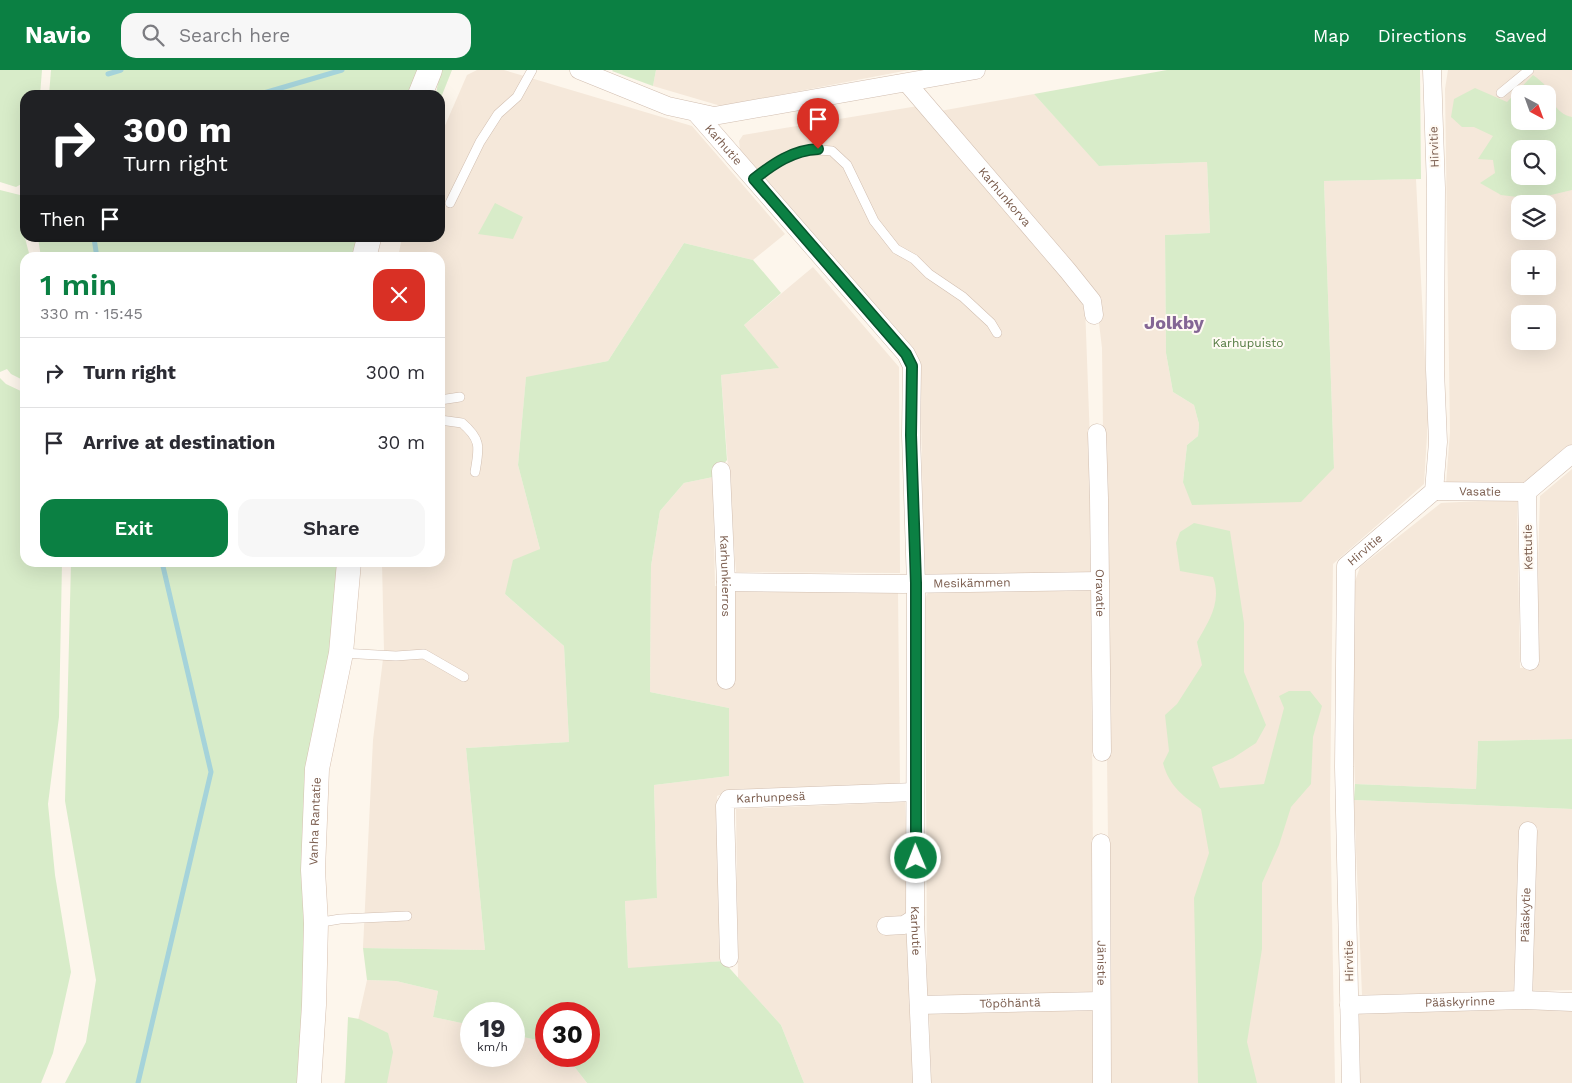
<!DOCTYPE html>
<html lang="en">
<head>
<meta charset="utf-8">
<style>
	body { margin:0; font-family:"Work Sans",sans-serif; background:#f7f7f7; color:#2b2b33; height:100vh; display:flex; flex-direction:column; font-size:19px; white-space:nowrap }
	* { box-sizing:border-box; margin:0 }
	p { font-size:16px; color:#7c7c81 }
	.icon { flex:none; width:28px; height:28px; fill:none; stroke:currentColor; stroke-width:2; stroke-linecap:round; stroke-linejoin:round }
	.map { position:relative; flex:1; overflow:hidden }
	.side { position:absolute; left:20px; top:182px; width:425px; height:315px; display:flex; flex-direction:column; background:#fff; border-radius:15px; box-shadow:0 5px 20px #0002 }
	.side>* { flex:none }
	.top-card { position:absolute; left:20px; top:20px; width:425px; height:152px; border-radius:15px; box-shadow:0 5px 20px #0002; background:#202124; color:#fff; overflow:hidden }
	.needle { width:32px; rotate:139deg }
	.buttons { position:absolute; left:1511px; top:15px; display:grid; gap:10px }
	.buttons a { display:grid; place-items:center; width:45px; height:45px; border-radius:10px; background:#fff; box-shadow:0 5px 20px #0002; font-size:25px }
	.speed { position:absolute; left:460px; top:932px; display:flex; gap:10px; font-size:25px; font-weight:700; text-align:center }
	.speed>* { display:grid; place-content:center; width:65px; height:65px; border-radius:50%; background:#fff; box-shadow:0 5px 20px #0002; line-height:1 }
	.speed small { font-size:12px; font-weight:400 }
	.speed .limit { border:8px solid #d22; background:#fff; color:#111 }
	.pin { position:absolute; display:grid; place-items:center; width:42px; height:42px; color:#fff; margin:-51px -21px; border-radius:50% 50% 50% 0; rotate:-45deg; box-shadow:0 0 5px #0007 }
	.pin .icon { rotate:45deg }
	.me { position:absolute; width:55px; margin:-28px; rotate:359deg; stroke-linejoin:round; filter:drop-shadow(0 0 4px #0008) }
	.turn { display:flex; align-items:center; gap:18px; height:105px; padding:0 20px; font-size:22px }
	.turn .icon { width:65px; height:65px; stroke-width:2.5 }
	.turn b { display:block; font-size:35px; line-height:42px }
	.then { display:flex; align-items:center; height:48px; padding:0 20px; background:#0003; gap:10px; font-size:19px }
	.round { display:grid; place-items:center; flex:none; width:52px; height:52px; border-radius:15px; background:#f7f7f7 }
	.overview { display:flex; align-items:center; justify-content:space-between; height:85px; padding:0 20px }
	h1 { font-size:30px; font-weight:600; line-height:38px; color:#0b8043 }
	.cta { display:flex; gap:10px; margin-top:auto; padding:10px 20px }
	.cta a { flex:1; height:58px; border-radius:15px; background:#0b8043; color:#fff; font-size:20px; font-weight:600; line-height:58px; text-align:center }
	.cta a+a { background:#f7f7f7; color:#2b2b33 }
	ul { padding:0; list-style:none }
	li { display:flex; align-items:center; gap:15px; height:70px; padding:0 20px; border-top:1px solid #e1e1e2 }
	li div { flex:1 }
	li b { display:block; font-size:19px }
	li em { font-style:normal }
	header { display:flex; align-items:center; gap:30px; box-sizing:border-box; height:70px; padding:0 25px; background:#0b8043; color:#fff }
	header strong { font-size:24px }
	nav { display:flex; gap:28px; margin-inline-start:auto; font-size:18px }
	.search { width:350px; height:45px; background:#f7f7f7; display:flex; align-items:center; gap:12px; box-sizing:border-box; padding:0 18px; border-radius:15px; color:#7c7c81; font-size:19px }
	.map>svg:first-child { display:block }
	.residential { fill:#f5e8da; fill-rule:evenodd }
	.green { fill:#d8ecc9; fill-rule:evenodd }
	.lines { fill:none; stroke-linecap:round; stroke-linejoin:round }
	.stream { stroke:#a5d3da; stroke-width:5 }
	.lane-casing { stroke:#d1beb0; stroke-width:10 }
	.street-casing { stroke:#d1beb0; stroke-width:19 }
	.secondary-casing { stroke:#d6c0b0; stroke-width:25 }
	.lane { stroke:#fff; stroke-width:9 }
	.street { stroke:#fff; stroke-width:18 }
	.secondary { stroke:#fff; stroke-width:24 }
	.route-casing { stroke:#07532c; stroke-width:12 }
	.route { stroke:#0b8043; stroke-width:9 }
	.labels { text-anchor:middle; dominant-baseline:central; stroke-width:4; stroke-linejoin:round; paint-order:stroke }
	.street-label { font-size:12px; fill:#7a5c4d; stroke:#fffaf3 }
	.park-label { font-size:12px; fill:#537a41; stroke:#fffaf3 }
	.district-label { font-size:18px; font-weight:bold; fill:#846695; stroke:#fffaf3 }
</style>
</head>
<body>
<header>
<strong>Navio</strong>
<div class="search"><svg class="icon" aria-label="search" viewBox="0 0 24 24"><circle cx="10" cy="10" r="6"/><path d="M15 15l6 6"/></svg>Search here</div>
<nav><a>Map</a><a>Directions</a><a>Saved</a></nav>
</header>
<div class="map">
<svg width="1572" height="1013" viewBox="0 0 1572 1013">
	<rect width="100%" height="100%" fill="#fdf6ec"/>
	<!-- residential -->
	<path class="residential" d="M 477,0 L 504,0 L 692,56 L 785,164 L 753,190 L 684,173 L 608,291 L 526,308 L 518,395 L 540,479 L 505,524 L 564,576 L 569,672 L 466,678 L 485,880 L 363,878 L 373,670 L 384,581 L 382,493 L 440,492 L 440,188 L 398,187 L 402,168 L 440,168 L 440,67 L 467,5 Z
		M 656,0 L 909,0 L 721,36 L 653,16 Z
		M 1448,0 L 1572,0 L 1572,374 L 1526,412 L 1446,414 L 1450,362 L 1445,19 ZM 1520,24 L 1548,24 L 1548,51 L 1520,51 ZM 1520,79 L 1548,79 L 1548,106 L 1520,106 ZM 1520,134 L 1548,134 L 1548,161 L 1520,161 ZM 1520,189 L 1548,189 L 1548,216 L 1520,216 ZM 1520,244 L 1548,244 L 1548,271 L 1520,271 Z
		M 1034,24 L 1100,96 L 1207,92 L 1210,163 L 1165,165 L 1166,283 L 1173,322 L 1194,335 L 1199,354 L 1198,366 L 1187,375 L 1183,412 L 1334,398 L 1324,111 L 1416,109 L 1428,350 L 1424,414 L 1333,494 L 1330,730 L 1335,1013 L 931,1013 L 929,943 L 1095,940 L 1110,934 L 1102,278 L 1096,228 L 940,41 Z
		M 918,36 L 1074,217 L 1085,235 L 1095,506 L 924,506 L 920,291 L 840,194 L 740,80 L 739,71 L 743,65 Z
		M 813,197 L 899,297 L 900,503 L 736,502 L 721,305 L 778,298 L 744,255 Z
		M 1572,399 L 1572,669 L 1478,671 L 1476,719 L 1355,714 L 1350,576 L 1353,517 L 1360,497 L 1441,433 L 1517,429 L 1520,598 L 1535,597 L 1540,426 Z
		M 713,407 L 715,516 L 898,521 L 900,716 L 733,720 L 717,726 L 723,891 L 628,899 L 625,830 L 657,828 L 654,715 L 729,706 L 729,638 L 650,622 L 651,496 L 660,441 L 684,413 Z
		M 934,519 L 1091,520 L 1094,925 L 922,928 L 927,898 L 925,529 L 927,524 Z
		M 1354,730 L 1572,739 L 1572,920 L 1362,925 Z
		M 905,732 L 914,1013 L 804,1013 L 781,955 L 738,908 L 736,739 Z
		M 367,910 L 396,911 L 438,921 L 433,947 L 471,955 L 471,986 L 514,986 L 514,965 L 546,972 L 546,986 L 566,986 L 587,1013 L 344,1013 Z
		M 1572,937 L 1572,1013 L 1359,1013 L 1358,943 Z"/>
	<!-- green -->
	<path class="green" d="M 0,0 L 42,0 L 40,25 L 25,25 L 25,112 L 16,117 L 0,112 Z
		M 51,0 L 420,0 L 410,25 L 49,25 Z
		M 440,0 L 452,0 L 440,30 L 440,25 L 436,25 Z
		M 613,0 L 656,0 L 653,16 L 612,1 Z
		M 1167,0 L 1420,0 L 1421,109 L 1324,111 L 1334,398 L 1301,432 L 1192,435 L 1183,412 L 1187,375 L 1198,366 L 1199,354 L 1194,335 L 1173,322 L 1166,283 L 1165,165 L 1210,163 L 1207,92 L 1099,96 L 1034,24 Z
		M 1533,5 C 1538,9 1543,12 1546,17 C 1553,31 1555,43 1572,47 L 1572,120 L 1534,129 L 1501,125 L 1480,113 L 1495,103 L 1493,90 L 1478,89 L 1493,66 L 1474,57 L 1462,57 L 1451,47 L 1454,29 L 1475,18 L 1507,32 ZM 1520,24 L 1548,24 L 1548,51 L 1520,51 ZM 1520,79 L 1548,79 L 1548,106 L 1520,106 Z
		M 0,120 L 24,126 L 25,168 L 30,187 L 25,188 L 25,311 L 11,304 L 7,299 L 0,302 Z
		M 495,133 L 523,147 L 513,169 L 478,164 Z
		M 38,168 L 361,168 L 355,188 L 41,187 Z
		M 684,173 L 753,190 L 781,223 L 744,255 L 779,298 L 721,305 L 727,390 L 713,407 L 684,413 L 660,441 L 651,496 L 650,622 L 729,638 L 729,706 L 654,715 L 657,828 L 625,831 L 628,898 L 723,891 L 781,955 L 804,1013 L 587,1013 L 566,986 L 589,986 L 589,944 L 546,944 L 546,972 L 514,965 L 514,944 L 471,944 L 471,955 L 433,947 L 438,921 L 396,911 L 367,910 L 363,878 L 485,880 L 466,678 L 569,672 L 564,576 L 505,524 L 513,490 L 540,479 L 518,395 L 526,307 L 608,291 Z
		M 0,308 L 6,314 L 25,323 L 25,492 L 62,493 L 59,647 L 48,734 L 55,805 L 71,902 L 53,983 L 41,1013 L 0,1013 Z
		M 1194,453 L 1230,461 L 1244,553 L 1244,602 L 1266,655 L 1256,673 L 1233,688 L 1212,697 L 1220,718 L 1264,714 L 1284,638 L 1279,626 L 1289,621 L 1310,621 L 1322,636 L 1313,667 L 1311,714 L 1291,737 L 1279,775 L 1262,813 L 1262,879 L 1247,972 L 1257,1013 L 1198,1013 L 1194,828 L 1209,783 L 1201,739 C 1183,726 1169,716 1163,693 L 1169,681 L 1165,645 L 1177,634 L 1202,595 L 1197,572 C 1209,551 1222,532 1213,507 L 1180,501 L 1176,473 L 1180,462 Z
		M 71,493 L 339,493 L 305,854 L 301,966 L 297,1013 L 65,1013 L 86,972 L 96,910 L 65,731 Z
		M 1572,669 L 1572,739 L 1354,730 L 1355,714 L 1476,719 L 1478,671 Z
		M 348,947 L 359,949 L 388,963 L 393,982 L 387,1013 L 345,1013 Z"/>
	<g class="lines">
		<!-- stream -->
		<path class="stream" d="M 108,4 L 121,0
			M 257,25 L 342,0
			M 94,168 L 97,188
			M 138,1013 L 211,702 L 162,492"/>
		<!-- lane casing -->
		<g class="lane-casing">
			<path id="lane" d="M 1501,23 L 1529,0
				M 754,109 C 780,89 798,77 832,81 L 847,95 L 874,151 L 896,179 L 914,189 L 929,204 L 963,227 L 991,253 L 997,263
				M 450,133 L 480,72 L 498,44 L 517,27 L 532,0
				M 440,330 L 460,327
				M 440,350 L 462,353 C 482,370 479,378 475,402
				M 341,583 L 396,586 L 424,584 L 464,607
				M 316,853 L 340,849 L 407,846"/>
		</g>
		<!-- street casing -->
		<g class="street-casing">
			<g id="street">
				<path d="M 579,0 L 668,36 L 714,46 L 976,0"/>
				<path id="s1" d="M 907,13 L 1068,201 L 1092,231 L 1094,245"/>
				<path id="s2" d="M 696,43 L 906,284 L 912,296 L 911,365 L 916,513 L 915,848 L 922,1013"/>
				<path id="s3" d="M 1097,363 L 1099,428 L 1102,682"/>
				<path id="s4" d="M 721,401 L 726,512 L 726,610"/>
				<path id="s5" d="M 1434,421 L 1527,422"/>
				<path id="s6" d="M 726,512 L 903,514 L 1100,511"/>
				<path d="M 1530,591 L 1527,422 L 1572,384"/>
				<path id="s7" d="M 1101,773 L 1102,1013"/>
				<path d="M 886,856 L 904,855 L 915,848"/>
				<path id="s8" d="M 729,888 L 725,736 L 729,729 L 915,722"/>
				<path id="s9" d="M 1523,930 L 1528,761"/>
				<path id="s10" d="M 919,935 L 1101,931"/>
				<path id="s11" d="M 1349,935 L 1523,930 L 1572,932"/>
				<path id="s12" d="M 1351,1013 L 1344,697 L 1346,496 L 1434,421 L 1438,372 L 1435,300 L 1436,118 L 1432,0"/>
			</g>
		</g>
		<!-- secondary casing -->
		<g class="secondary-casing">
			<g id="secondary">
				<path d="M 420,25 L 430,0"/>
				<path d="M 364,188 L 369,168"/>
				<path id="s13" d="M 309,1013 L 314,935 L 316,853 L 313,800 L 317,699 L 341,583 L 349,492"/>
			</g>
		</g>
		<!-- lane -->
		<use href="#lane" class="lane"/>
		<!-- street -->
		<use href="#street" class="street"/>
		<!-- secondary -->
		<use href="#secondary" class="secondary"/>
	</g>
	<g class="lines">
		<!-- route casing -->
		<g class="route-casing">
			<path id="route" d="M 818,79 C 793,80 773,94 754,109 L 906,284 L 912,296 L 911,365 L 916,513 L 916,788"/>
		</g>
		<!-- route -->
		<use href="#route" class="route"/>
	</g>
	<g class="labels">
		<!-- street labels -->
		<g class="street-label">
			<text stroke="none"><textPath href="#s2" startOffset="42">Karhutie</textPath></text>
			<text transform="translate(1434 77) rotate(-92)">Hirvitie</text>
			<text stroke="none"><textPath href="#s1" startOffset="150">Karhunkorva</textPath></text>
			<text stroke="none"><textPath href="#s5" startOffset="46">Vasatie</textPath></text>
			<text transform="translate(1528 477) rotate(-91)">Kettutie</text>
			<text stroke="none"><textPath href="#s12" startOffset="542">Hirvitie</textPath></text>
			<text stroke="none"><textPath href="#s4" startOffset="105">Karhunkierros</textPath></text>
			<text stroke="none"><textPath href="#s6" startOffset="246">Mesikämmen</textPath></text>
			<text stroke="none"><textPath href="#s3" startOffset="160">Oravatie</textPath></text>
			<text stroke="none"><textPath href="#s8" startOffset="202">Karhunpesä</textPath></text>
			<text stroke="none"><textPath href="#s13" startOffset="262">Vanha Rantatie</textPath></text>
			<text stroke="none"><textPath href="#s9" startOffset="85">Pääskytie</textPath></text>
			<text stroke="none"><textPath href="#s2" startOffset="898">Karhutie</textPath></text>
			<text transform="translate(1349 891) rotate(-91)">Hirvitie</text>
			<text stroke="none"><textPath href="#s7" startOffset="120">Jänistie</textPath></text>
			<text stroke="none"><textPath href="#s11" startOffset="111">Pääskyrinne</textPath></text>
			<text stroke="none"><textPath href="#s10" startOffset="91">Töpöhäntä</textPath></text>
		</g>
		<!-- park labels -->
		<g class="park-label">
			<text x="1248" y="273">Karhupuisto</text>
		</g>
		<!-- district labels -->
		<g class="district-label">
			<text x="1174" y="252">Jolkby</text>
		</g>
	</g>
</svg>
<div class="buttons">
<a><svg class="needle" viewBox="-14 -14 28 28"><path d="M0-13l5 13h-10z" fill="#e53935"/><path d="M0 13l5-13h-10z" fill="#7c7c81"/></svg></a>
<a><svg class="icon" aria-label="search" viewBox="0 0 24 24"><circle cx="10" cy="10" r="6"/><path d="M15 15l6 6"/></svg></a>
<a><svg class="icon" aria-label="layers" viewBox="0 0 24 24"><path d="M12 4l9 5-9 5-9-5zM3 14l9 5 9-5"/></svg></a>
<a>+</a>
<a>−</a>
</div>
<div class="speed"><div>19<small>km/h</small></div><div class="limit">30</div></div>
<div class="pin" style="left:818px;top:79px;background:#d93025"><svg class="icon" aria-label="arrive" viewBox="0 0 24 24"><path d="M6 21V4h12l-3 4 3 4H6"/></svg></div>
<svg class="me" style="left:916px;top:788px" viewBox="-20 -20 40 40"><circle r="17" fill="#0b8043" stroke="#fff" stroke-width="3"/><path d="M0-11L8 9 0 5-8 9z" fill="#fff"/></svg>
<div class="top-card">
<div class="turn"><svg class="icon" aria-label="right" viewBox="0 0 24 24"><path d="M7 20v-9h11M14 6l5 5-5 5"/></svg><div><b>300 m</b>Turn right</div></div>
<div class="then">Then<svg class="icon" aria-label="arrive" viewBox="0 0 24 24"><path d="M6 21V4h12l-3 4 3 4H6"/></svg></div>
</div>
<section class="side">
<div class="overview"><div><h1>1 min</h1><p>330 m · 15:45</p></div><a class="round" style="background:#d93025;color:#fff"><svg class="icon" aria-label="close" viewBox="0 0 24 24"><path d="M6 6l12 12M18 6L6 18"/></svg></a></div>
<ul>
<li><svg class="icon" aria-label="right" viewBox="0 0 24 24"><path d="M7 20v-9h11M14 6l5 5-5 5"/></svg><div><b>Turn right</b></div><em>300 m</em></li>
<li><svg class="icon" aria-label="arrive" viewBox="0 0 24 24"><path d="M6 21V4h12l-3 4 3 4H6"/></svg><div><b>Arrive at destination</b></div><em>30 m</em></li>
</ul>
<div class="cta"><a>Exit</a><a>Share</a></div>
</section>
</div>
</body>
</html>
